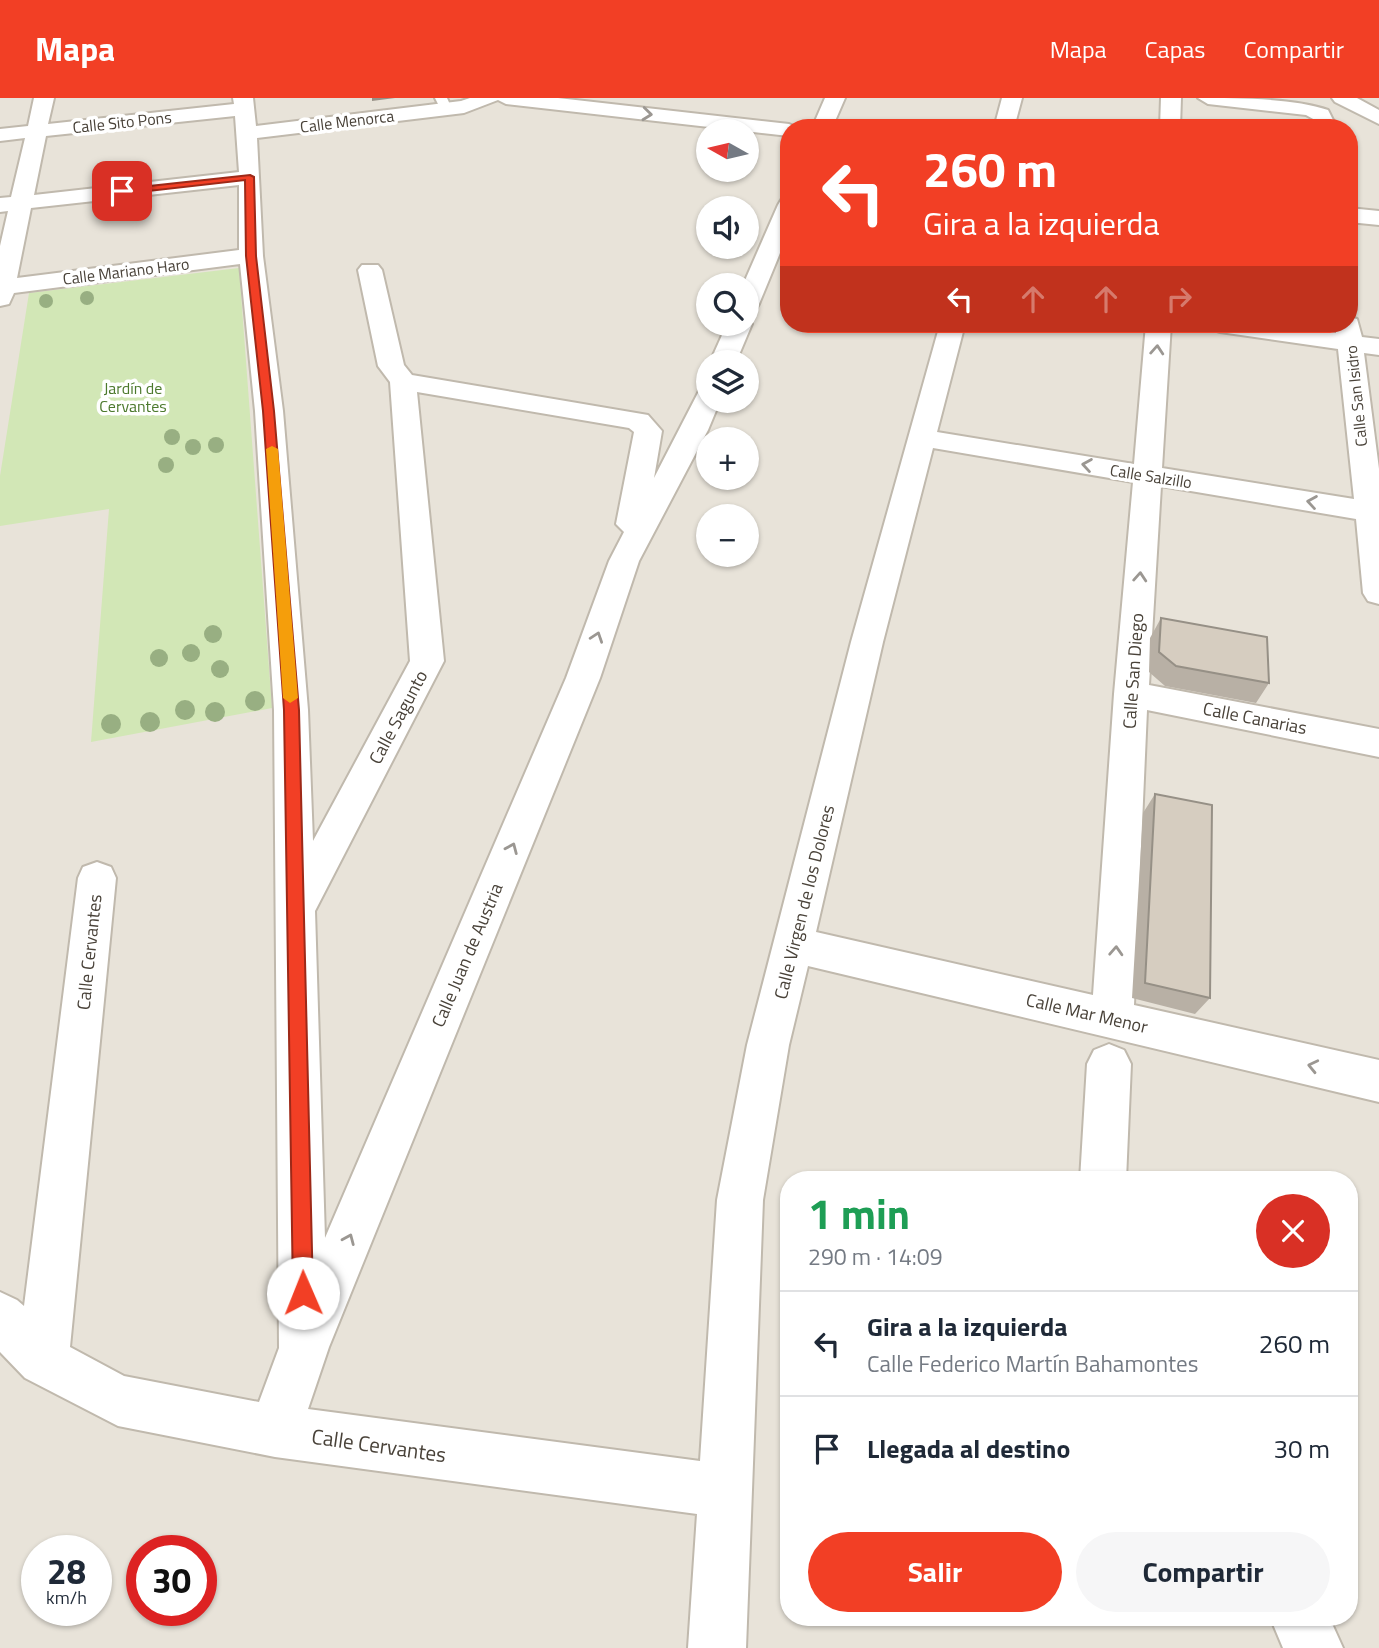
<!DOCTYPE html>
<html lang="es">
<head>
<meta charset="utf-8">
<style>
	body { margin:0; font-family:"Titillium Web",sans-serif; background:#f6f6f7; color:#1f2937; height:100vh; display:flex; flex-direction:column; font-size:26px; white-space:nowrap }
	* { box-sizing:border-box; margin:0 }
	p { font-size:23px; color:#747a83 }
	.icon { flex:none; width:38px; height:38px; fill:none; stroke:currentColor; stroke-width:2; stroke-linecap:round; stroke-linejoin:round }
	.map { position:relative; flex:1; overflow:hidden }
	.panel { position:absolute; left:780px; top:1073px; width:578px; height:455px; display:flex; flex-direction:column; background:#fff; border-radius:28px; box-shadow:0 2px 5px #0004 }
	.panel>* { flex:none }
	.top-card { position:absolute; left:780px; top:21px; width:578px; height:214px; border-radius:28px; box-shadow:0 2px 5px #0004; background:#f23f25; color:#fff; overflow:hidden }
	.needle { width:46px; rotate:278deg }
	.buttons { position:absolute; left:696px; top:21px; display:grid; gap:14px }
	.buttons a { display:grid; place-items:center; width:63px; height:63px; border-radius:50%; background:#fff; box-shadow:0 2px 5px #0004; font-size:35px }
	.speed { position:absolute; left:21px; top:1437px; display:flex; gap:14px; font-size:35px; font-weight:700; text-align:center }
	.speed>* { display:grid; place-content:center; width:91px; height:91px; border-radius:50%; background:#fff; box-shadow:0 2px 5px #0004; line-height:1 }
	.speed small { font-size:18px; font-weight:400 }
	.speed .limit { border:10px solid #d22; background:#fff; color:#111 }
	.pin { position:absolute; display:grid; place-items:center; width:60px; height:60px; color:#fff; margin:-30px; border-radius:14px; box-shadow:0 4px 10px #0006 }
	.me { position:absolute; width:77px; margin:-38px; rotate:359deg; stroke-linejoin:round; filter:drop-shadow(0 0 5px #0008) }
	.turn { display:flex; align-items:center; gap:24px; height:147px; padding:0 28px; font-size:32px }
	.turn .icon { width:91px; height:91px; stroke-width:2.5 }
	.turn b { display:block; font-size:49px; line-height:60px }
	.lanes { display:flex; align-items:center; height:66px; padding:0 28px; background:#0003; justify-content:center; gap:35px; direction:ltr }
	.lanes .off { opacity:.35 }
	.round { display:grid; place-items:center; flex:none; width:74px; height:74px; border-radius:37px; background:#f6f6f7 }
	.head { display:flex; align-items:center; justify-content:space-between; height:119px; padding:0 28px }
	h1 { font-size:42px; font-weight:700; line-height:52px; color:#1e9e55 }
	.cta { display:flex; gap:14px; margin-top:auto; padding:14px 28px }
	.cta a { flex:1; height:80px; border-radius:42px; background:#f23f25; color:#fff; font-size:28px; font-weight:700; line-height:80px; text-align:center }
	.cta a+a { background:#f6f6f7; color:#1f2937 }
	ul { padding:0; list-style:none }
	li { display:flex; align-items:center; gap:21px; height:105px; padding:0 28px; border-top:2px solid #e0e1e3 }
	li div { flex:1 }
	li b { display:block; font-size:26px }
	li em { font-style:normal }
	header { display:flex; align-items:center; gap:42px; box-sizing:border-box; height:98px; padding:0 35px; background:#f23f25; color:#fff }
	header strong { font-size:33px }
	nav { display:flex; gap:38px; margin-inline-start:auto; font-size:24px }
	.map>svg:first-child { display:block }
	.residential { fill:#e8e3d9; fill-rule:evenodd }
	.green { fill:#d2e7b6 }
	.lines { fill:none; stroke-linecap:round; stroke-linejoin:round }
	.lane-casing { stroke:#c0b9ad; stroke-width:4 }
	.street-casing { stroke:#c0b9ad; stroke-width:4 }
	.lane { fill:#fff; fill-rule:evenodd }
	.street { fill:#fff; fill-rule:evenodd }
	.tree { fill:#98af82 }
	.wall { fill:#b8b0a5 }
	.shaded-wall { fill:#969086 }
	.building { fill:#d6cdc0; stroke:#969086; stroke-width:2 }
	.oneway { stroke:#9b9792 }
	.route { fill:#f23f25; stroke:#9d2918; stroke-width:2 }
	.slow { fill:#f59e0b }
	.labels { text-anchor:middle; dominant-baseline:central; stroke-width:7; stroke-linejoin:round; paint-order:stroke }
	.far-street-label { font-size:16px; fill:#494239; stroke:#fff }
	.far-park-label { font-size:16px; fill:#4c792d; stroke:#fff }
	.street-label { font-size:18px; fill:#494239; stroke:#fff }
	.near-street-label { font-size:21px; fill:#494239; stroke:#fff }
</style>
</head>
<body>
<header>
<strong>Mapa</strong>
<nav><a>Mapa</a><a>Capas</a><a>Compartir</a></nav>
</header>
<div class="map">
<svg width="1379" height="1550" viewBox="0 0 1379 1550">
	<rect width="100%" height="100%" fill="#f5f1eb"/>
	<!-- residential -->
	<path class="residential" d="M 0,0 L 1379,0 L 1379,1550 L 0,1550 ZM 789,30 L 1349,30 L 1349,226 L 789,226 ZM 709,33 L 747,33 L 747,72 L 709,72 ZM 709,110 L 747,110 L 747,149 L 709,149 ZM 709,187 L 747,187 L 747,226 L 709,226 ZM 709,264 L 747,264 L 747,303 L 709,303 ZM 709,341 L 747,341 L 747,380 L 709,380 ZM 709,418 L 747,418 L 747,457 L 709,457 ZM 789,1082 L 1349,1082 L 1349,1519 L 789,1519 ZM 37,1452 L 96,1452 L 96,1512 L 37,1512 ZM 142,1452 L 201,1452 L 201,1512 L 142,1512 Z"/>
	<!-- green -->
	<path class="green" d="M 239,170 L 272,610 L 91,644 L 109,411 L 0,428 L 0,378 L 29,195 Z"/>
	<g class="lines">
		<!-- lane casing -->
		<g class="lane-casing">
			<path id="lane" d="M 435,0 L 447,0 L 452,11 L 450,14 L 442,14 Z"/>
		</g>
		<!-- street casing -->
		<g class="street-casing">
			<path id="street" d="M 34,0 L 54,0 L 48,26 L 234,6 L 233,0 L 253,0 L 256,28 L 461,3 L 470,0 L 558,0 L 789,26 L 798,30 L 789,30 L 789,38 L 506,6 L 498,2 L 464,15 L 257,40 L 263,158 L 283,313 L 308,612 L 313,743 L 410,563 L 390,284 L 378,268 L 358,172 L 362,167 L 378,167 L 382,172 L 404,267 L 412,277 L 648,317 L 662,333 L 654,380 L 700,291 L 709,289 L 709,303 L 720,303 L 708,332 L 639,463 L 600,580 L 329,1249 L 308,1311 L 700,1363 L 717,1102 L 747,947 L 851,544 L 940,226 L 965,226 L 937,334 L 1134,366 L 1146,226 L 1171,226 L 1162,370 L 1354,401 L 1338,251 L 1220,234 L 1211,231 L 1207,226 L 1271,226 L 1336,235 L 1336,226 L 1349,226 L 1349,219 L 1357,221 L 1362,239 L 1379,241 L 1379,257 L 1364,255 L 1379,371 L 1379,506 L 1368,503 L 1363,495 L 1356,421 L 1161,388 L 1149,587 L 1379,631 L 1379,659 L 1147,612 L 1134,907 L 1379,962 L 1379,1004 L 808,868 L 789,947 L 763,1102 L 746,1550 L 688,1550 L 697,1416 L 275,1359 L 118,1328 L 25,1280 L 0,1254 L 0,1194 L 17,1202 L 24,1208 L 78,780 L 83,769 L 97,764 L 111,769 L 116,780 L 70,1249 L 124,1278 L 259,1304 L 279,1250 L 274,612 L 255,313 L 240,166 L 14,195 L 9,206 L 0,208 L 0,148 L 8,113 L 0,114 L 0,100 L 11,99 L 25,40 L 0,43 L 0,31 L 28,28 ZM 235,18 L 239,74 L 34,97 L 46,38 ZM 239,87 L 239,152 L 17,180 L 31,110 ZM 417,294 L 629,330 L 634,334 L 616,426 L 624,434 L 609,463 L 566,580 L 325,1140 L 315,813 L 444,563 ZM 933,350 L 1133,384 L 1114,596 L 1093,897 L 816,834 L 883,544 Z
				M 825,0 L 845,0 L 832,30 L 812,30 Z
				M 1002,0 L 1022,0 L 1014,30 L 994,30 Z
				M 1161,0 L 1181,0 L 1180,30 L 1160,30 Z
				M 1198,0 C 1236,0 1294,0 1328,12 L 1337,30 L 1317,30 L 1315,22 L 1306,17 L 1208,6 Z
				M 1332,0 L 1357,0 L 1379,12 L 1379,26 L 1335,4 Z
				M 789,100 L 789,133 L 759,206 L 756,211 L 747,213 L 747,187 L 743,187 L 778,107 L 781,102 Z
				M 1349,110 L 1379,113 L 1379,127 L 1349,124 Z
				M 748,221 L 752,226 L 736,264 L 710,264 L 727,226 L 747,226 Z
				M 1109,946 L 1124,952 L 1131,966 L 1126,1082 L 1080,1082 L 1087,966 L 1094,952 Z
				M 1270,1519 L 1329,1519 L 1343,1550 L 1283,1550 Z"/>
		</g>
		<!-- lane -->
		<use href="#lane" class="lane"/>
		<!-- street -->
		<use href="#street" class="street"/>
	</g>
	<!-- trees -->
	<g class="tree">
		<circle cx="87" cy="200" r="7"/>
		<circle cx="46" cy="203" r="7"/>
		<circle cx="172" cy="339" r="8"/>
		<circle cx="216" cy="347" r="8"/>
		<circle cx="193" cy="349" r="8"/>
		<circle cx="166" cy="367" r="8"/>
		<circle cx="213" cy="536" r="9"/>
		<circle cx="191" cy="555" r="9"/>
		<circle cx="159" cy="560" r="9"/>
		<circle cx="220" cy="571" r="9"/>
		<circle cx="255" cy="603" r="10"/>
		<circle cx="185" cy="612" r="10"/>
		<circle cx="215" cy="614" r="10"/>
		<circle cx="150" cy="624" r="10"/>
		<circle cx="111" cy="626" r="10"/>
	</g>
	<!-- wall -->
	<path class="wall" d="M 1161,520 L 1269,585 L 1256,605 L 1165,588 L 1149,574 L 1150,540 Z
		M 1155,696 L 1210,900 L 1195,916 L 1132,900 L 1143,715 Z"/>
	<!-- shaded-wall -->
	<path class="shaded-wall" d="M 372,0 L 395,0 L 372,3 Z"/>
	<!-- building -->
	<path class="building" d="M 1161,520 L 1267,539 L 1269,585 L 1176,568 L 1159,554 Z
		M 1155,696 L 1212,707 L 1210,900 L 1145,885 Z"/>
	<!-- one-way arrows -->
	<defs><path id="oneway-chevron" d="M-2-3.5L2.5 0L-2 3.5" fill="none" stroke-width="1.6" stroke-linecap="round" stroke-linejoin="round" transform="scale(1.75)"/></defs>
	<g class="oneway">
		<use href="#oneway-chevron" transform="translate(647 16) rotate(6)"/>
		<use href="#oneway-chevron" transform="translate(1157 252) rotate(-86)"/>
		<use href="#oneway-chevron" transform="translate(1087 367) rotate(-171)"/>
		<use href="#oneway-chevron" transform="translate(1312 404) rotate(-171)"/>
		<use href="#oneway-chevron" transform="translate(1140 479) rotate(-86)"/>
		<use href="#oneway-chevron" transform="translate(597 539) rotate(-71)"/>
		<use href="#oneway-chevron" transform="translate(512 750) rotate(-67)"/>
		<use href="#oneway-chevron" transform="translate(1116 853) rotate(-87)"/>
		<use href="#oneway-chevron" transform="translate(1313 968) rotate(-167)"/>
		<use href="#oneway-chevron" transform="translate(349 1141) rotate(-67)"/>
	</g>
	<!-- route -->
	<path class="route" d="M 250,77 L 254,79 L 256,158 L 274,313 L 299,612 L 313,1195 L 310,1202 L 303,1205 L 296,1202 L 293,1195 L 284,612 L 263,313 L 246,158 L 245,82 L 122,96 L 118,93 L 122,91 Z"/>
	<!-- slow -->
	<path class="slow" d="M 272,348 L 278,351 L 298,600 L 290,605 L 283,600 L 266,351 Z"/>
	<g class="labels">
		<!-- far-street labels -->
		<g class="far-street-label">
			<text transform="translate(347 23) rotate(-7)">Calle Menorca</text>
			<text transform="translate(122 24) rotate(-6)">Calle Sito Pons</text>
			<text transform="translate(126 173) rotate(-7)">Calle Mariano Haro</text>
			<text transform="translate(1356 298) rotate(-96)">Calle San Isidro</text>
			<text transform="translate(1151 378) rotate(9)">Calle Salzillo</text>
		</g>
		<!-- far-park labels -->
		<g class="far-park-label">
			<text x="133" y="290">Jardín de<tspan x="133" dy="18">Cervantes</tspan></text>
		</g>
		<!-- street labels -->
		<g class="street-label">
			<text transform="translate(1133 573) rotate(-86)">Calle San Diego</text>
			<text transform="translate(398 619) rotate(-62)">Calle Sagunto</text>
			<text transform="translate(1255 620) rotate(11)">Calle Canarias</text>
			<text transform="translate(804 804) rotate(-76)">Calle Virgen de los Dolores</text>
			<text transform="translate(89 854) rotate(-84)">Calle Cervantes</text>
			<text transform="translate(467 857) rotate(-67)">Calle Juan de Austria</text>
			<text transform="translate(1087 915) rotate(13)">Calle Mar Menor</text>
		</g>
		<!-- near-street labels -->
		<g class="near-street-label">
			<text transform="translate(379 1347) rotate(8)">Calle Cervantes</text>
		</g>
	</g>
</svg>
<div class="buttons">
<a><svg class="needle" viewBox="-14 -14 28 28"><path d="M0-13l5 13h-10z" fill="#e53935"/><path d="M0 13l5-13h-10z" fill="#747a83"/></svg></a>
<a><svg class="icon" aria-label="sound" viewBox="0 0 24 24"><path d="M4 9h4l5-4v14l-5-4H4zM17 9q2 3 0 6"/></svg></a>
<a><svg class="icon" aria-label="search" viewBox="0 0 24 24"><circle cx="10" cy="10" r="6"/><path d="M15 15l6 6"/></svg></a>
<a><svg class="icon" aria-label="layers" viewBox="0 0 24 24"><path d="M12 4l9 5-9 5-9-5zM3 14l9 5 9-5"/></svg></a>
<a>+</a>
<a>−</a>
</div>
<div class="speed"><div>28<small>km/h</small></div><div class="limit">30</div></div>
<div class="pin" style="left:122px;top:93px;background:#d93025"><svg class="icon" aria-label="arrive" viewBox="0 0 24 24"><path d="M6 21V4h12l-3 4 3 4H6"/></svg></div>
<svg class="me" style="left:303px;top:1195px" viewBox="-20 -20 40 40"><circle r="19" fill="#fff"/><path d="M0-13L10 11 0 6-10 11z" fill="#f23f25"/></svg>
<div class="top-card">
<div class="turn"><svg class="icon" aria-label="left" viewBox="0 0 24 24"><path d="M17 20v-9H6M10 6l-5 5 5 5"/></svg><div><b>260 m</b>Gira a la izquierda</div></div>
<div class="lanes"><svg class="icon" aria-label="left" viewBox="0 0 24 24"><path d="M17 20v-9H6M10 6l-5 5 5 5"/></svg><svg class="icon off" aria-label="ahead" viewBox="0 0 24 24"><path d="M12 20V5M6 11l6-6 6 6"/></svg><svg class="icon off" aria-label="ahead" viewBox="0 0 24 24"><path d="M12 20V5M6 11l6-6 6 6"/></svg><svg class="icon off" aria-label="right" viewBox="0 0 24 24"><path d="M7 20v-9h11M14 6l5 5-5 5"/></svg></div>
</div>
<section class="panel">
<div class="head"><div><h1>1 min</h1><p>290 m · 14:09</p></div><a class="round" style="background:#d93025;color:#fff"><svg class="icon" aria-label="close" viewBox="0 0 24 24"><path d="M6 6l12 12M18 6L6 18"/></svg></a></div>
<ul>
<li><svg class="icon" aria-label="left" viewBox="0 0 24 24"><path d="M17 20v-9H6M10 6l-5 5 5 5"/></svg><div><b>Gira a la izquierda</b><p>Calle Federico Martín Bahamontes</p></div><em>260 m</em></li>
<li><svg class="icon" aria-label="arrive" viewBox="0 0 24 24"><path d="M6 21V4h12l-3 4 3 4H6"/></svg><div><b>Llegada al destino</b></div><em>30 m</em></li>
</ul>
<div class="cta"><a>Salir</a><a>Compartir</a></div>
</section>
</div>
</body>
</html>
